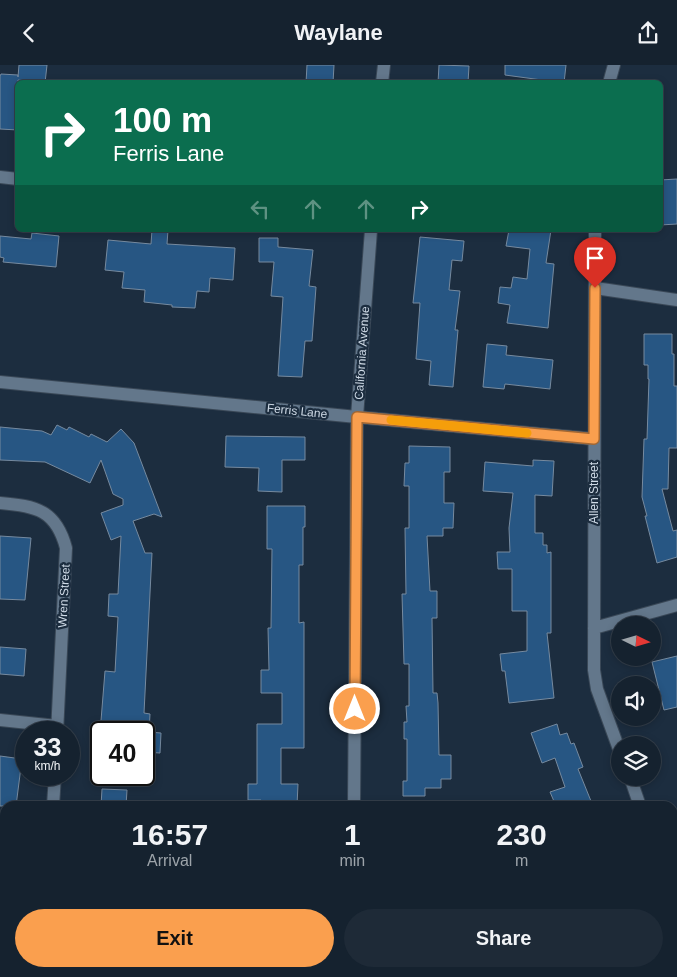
<!DOCTYPE html>
<html lang="en">
<head>
<meta charset="utf-8">
<style>
	body { margin:0; font-family:Arial,sans-serif; background:#1e2a37; color:#f1f3f6; height:100vh; display:flex; flex-direction:column; font-size:19px; white-space:nowrap }
	* { box-sizing:border-box; margin:0 }
	p { font-size:16px; color:#9da4aa }
	.icon { flex:none; width:28px; height:28px; fill:none; stroke:currentColor; stroke-width:2; stroke-linecap:round; stroke-linejoin:round }
	.map { position:relative; flex:1; overflow:hidden }
	.details { position:absolute; left:0px; top:736px; width:678px; height:176px; display:flex; flex-direction:column; background:#15222f; border-radius:15px 15px 0 0; box-shadow:0 2px 8px #0003,0 0 0 1px #343f4b }
	.details>* { flex:none }
	.banner { position:absolute; left:15px; top:15px; width:648px; height:152px; border-radius:8px; box-shadow:0 2px 8px #0003,0 0 0 1px #343f4b; background:#0b6e4f; color:#fff; overflow:hidden }
	.needle { width:32px; rotate:95deg }
	.tools { position:absolute; left:611px; top:551px; display:grid; gap:10px }
	.tools a { display:grid; place-items:center; width:50px; height:50px; border-radius:50%; background:#15222f; box-shadow:0 2px 8px #0003,0 0 0 1px #343f4b; font-size:25px }
	.speed { position:absolute; left:15px; top:656px; display:flex; gap:10px; font-size:25px; font-weight:700; text-align:center }
	.speed>* { display:grid; place-content:center; width:65px; height:65px; border-radius:50%; background:#15222f; box-shadow:0 2px 8px #0003,0 0 0 1px #343f4b; line-height:1 }
	.speed small { font-size:12px; font-weight:400 }
	.speed .limit { border:2px solid #111; border-radius:8px; background:#fff; color:#111 }
	.pin { position:absolute; display:grid; place-items:center; width:42px; height:42px; color:#fff; margin:-51px -21px; border-radius:50% 50% 50% 0; rotate:-45deg; box-shadow:0 0 5px #0007 }
	.pin .icon { rotate:45deg }
	.me { position:absolute; width:55px; margin:-28px; rotate:0deg; stroke-linejoin:round; filter:drop-shadow(0 0 4px #0008) }
	.turn { display:flex; align-items:center; gap:18px; height:105px; padding:0 15px; font-size:22px }
	.turn .icon { width:65px; height:65px; stroke-width:2.5 }
	.turn b { display:block; font-size:35px; line-height:42px }
	.lanes { display:flex; align-items:center; height:48px; padding:0 15px; background:#0003; justify-content:center; gap:25px; direction:ltr }
	.lanes .off { opacity:.35 }
	.eta { display:flex; justify-content:space-evenly; align-items:center; height:85px; text-align:center }
	.eta b { font-size:30px; font-weight:700; line-height:35px }
	.cta { display:flex; gap:10px; margin-top:auto; padding:10px 15px }
	.cta a { flex:1; height:58px; border-radius:30px; background:#fa9f4e; color:#111; font-size:20px; font-weight:700; line-height:58px; text-align:center }
	.cta a+a { background:#1e2a37; color:#f1f3f6 }
	header { display:flex; justify-content:space-between; align-items:center; height:65px; padding:0 15px; background:#15222f; font-size:22px; font-weight:700 }
	.map>svg:first-child { display:block }
	.building { fill:#275683; stroke:#768a9f }
	.lines { fill:none; stroke-linecap:round; stroke-linejoin:round }
	.minor-casing { stroke:#3a4857; stroke-width:14 }
	.tertiary-casing { stroke:#3a4857; stroke-width:14 }
	.minor { stroke:#63778b; stroke-width:12 }
	.tertiary { stroke:#63778b; stroke-width:12 }
	.route-casing { stroke:#a26733; stroke-width:12 }
	.route { stroke:#fa9f4e; stroke-width:9 }
	.slow { stroke:#f59e0b; stroke-width:9 }
	.labels { text-anchor:middle; dominant-baseline:central; stroke-width:4.5; stroke-linejoin:round; paint-order:stroke }
	.street-label { font-size:12px; fill:#cfdae6; stroke:#1c2d3f }
</style>
</head>
<body>
<header><svg class="icon" aria-label="back" viewBox="0 0 24 24"><path d="M15 5l-7 7 7 7"/></svg>Waylane<svg class="icon" aria-label="share" viewBox="0 0 24 24"><path d="M12 15V3M7 8l5-5 5 5M5 13v7h14v-7"/></svg></header>
<div class="map">
<svg width="677" height="912" viewBox="0 0 677 912">
	<rect width="100%" height="100%" fill="#1c2d3f"/>
	<!-- building -->
	<path class="building" d="M 19,0 L 47,0 L 45,18 L 18,15 L 18,65 L 0,64 L 0,11 L 1,9 L 18,10 L 18,12 Z
		M 307,0 L 334,0 L 333,18 L 306,18 Z
		M 439,0 L 469,1 L 468,18 L 438,18 Z
		M 505,0 L 566,0 L 564,18 L 505,10 Z
		M 677,114 L 677,159 L 660,160 L 660,115 Z
		M 152,165 L 168,165 L 167,179 L 235,183 L 233,215 L 210,213 L 209,227 L 197,226 L 195,243 L 172,242 L 172,240 L 144,237 L 145,225 L 122,223 L 124,207 L 105,205 L 108,175 L 151,179 Z
		M 509,165 L 551,165 L 546,198 L 554,199 L 548,263 L 507,258 L 510,240 L 498,238 L 500,222 L 511,223 L 513,212 L 527,214 L 530,184 L 506,181 Z
		M 32,168 L 59,171 L 56,202 L 3,197 L 4,193 L 0,192 L 0,171 L 31,174 Z
		M 420,172 L 464,176 L 462,196 L 452,195 L 449,225 L 460,226 L 455,265 L 458,265 L 453,322 L 429,320 L 431,296 L 416,294 L 420,238 L 413,238 Z
		M 259,173 L 278,173 L 278,182 L 313,185 L 309,221 L 316,222 L 312,276 L 305,276 L 302,312 L 278,311 L 283,232 L 271,231 L 274,197 L 259,197 Z
		M 644,269 L 672,269 L 672,289 L 674,289 L 674,321 L 677,321 L 677,383 L 669,383 L 668,424 L 662,424 L 673,466 L 677,465 L 677,492 L 657,498 L 645,451 L 647,451 L 642,432 L 644,374 L 647,374 L 649,314 L 648,314 L 648,300 L 644,300 Z
		M 487,279 L 507,281 L 506,290 L 553,295 L 550,324 L 505,319 L 504,324 L 483,322 Z
		M 57,360 L 67,365 L 69,362 L 89,372 L 91,369 L 107,377 L 121,364 L 134,378 L 162,452 L 154,449 L 133,456 L 145,488 L 152,488 L 144,648 L 150,649 L 149,667 L 161,668 L 160,688 L 144,687 L 144,668 L 100,668 L 105,606 L 115,607 L 118,552 L 108,551 L 109,529 L 118,529 L 121,471 L 111,475 L 101,448 L 123,440 L 123,434 L 113,429 L 101,395 L 90,418 L 45,397 L 0,395 L 0,362 L 42,366 L 51,370 Z
		M 226,371 L 305,372 L 305,395 L 282,395 L 282,427 L 258,426 L 259,403 L 225,402 Z
		M 409,381 L 450,382 L 450,407 L 444,407 L 444,438 L 454,438 L 453,463 L 443,463 L 443,471 L 427,471 L 430,526 L 437,526 L 437,553 L 432,553 L 433,628 L 437,628 L 438,638 L 439,690 L 451,690 L 451,714 L 441,714 L 441,723 L 425,723 L 425,731 L 403,731 L 403,716 L 407,716 L 407,674 L 404,674 L 404,657 L 407,657 L 406,641 L 409,641 L 409,599 L 404,599 L 402,529 L 406,529 L 405,463 L 409,463 L 409,421 L 404,421 L 405,398 L 409,398 Z
		M 533,395 L 554,396 L 552,431 L 535,430 L 535,468 L 543,468 L 543,480 L 547,480 L 547,488 L 551,487 L 551,568 L 547,568 L 554,633 L 509,638 L 505,606 L 502,606 L 500,589 L 527,586 L 527,546 L 512,546 L 512,504 L 498,504 L 497,487 L 510,487 L 509,463 L 513,428 L 483,426 L 485,397 L 533,401 Z
		M 267,441 L 305,441 L 305,462 L 303,462 L 303,500 L 299,500 L 299,558 L 304,557 L 304,683 L 281,683 L 281,719 L 298,719 L 297,741 L 261,741 L 261,735 L 248,735 L 248,719 L 257,719 L 257,659 L 282,659 L 282,628 L 261,628 L 261,605 L 269,605 L 268,563 L 271,563 L 272,484 L 267,484 Z
		M 0,471 L 31,473 L 25,535 L 0,534 Z
		M 0,582 L 26,584 L 24,611 L 0,609 Z
		M 677,591 L 677,642 L 664,645 L 652,597 Z
		M 557,659 L 560,670 L 567,668 L 571,679 L 574,678 L 583,702 L 578,704 L 593,741 L 556,741 L 550,727 L 565,722 L 555,693 L 542,698 L 531,668 Z
		M 0,691 L 22,694 L 16,741 L 0,741 Z
		M 102,724 L 127,725 L 126,741 L 101,741 Z"/>
	<g class="lines">
		<!-- minor casing -->
		<g class="minor-casing">
			<path id="minor" d="M 609,18 L 614,0
				M 0,112 L 18,114
				M 595,165 L 594,605 L 597,624 L 620,687
				M 595,223 L 677,235
				M 357,352 L 594,374
				M 0,438 C 36,441 56,445 66,483 L 57,668
				M 594,563 L 677,540
				M 0,655 L 57,661
				M 630,712 L 640,741
				M 53,741 L 55,710
				M 672,812 L 677,810
				M 672,828 L 677,841
				M 0,870 L 5,871
				M 45,912 L 45,908"/>
		</g>
		<!-- tertiary casing -->
		<g class="tertiary-casing">
			<path id="tertiary" d="M 382,18 L 384,0
				M 0,317 L 357,352
				M 354,741 L 357,352 L 371,165
				M 353,912 L 353,908"/>
		</g>
		<!-- minor -->
		<use href="#minor" class="minor"/>
		<!-- tertiary -->
		<use href="#tertiary" class="tertiary"/>
	</g>
	<g class="lines">
		<!-- route casing -->
		<g class="route-casing">
			<path id="route" d="M 355,644 L 357,352 L 594,374 L 595,223"/>
		</g>
		<!-- route -->
		<use href="#route" class="route"/>
		<!-- slow -->
		<path class="slow" d="M 391,355 L 527,368"/>
	</g>
	<g class="labels">
		<!-- street labels -->
		<g class="street-label">
			<text transform="translate(362 288) rotate(-86)">California Avenue</text>
			<text transform="translate(297 346) rotate(6)">Ferris Lane</text>
			<text transform="translate(594 428) rotate(-90)">Allen Street</text>
			<text transform="translate(64 531) rotate(-87)">Wren Street</text>
		</g>
	</g>
</svg>
<div class="tools">
<a><svg class="needle" viewBox="-14 -14 28 28"><path d="M0-13l5 13h-10z" fill="#e53935"/><path d="M0 13l5-13h-10z" fill="#9da4aa"/></svg></a>
<a><svg class="icon" aria-label="sound" viewBox="0 0 24 24"><path d="M4 9h4l5-4v14l-5-4H4zM17 9q2 3 0 6"/></svg></a>
<a><svg class="icon" aria-label="layers" viewBox="0 0 24 24"><path d="M12 4l9 5-9 5-9-5zM3 14l9 5 9-5"/></svg></a>
</div>
<div class="speed"><div>33<small>km/h</small></div><div class="limit">40</div></div>
<div class="pin" style="left:595px;top:223px;background:#d93025"><svg class="icon" aria-label="arrive" viewBox="0 0 24 24"><path d="M6 21V4h12l-3 4 3 4H6"/></svg></div>
<svg class="me" style="left:355px;top:644px" viewBox="-20 -20 40 40"><circle r="17" fill="#fa9f4e" stroke="#fff" stroke-width="3"/><path d="M0-11L8 9 0 5-8 9z" fill="#fff"/></svg>
<div class="banner">
<div class="turn"><svg class="icon" aria-label="right" viewBox="0 0 24 24"><path d="M7 20v-9h11M14 6l5 5-5 5"/></svg><div><b>100 m</b>Ferris Lane</div></div>
<div class="lanes"><svg class="icon off" aria-label="left" viewBox="0 0 24 24"><path d="M17 20v-9H6M10 6l-5 5 5 5"/></svg><svg class="icon off" aria-label="ahead" viewBox="0 0 24 24"><path d="M12 20V5M6 11l6-6 6 6"/></svg><svg class="icon off" aria-label="ahead" viewBox="0 0 24 24"><path d="M12 20V5M6 11l6-6 6 6"/></svg><svg class="icon" aria-label="right" viewBox="0 0 24 24"><path d="M7 20v-9h11M14 6l5 5-5 5"/></svg></div>
</div>
<section class="details">
<div class="eta">
<div><b>16:57</b><p>Arrival</p></div>
<div><b>1</b><p>min</p></div>
<div><b>230</b><p>m</p></div>
</div>
<div class="cta"><a>Exit</a><a>Share</a></div>
</section>
</div>
</body>
</html>
